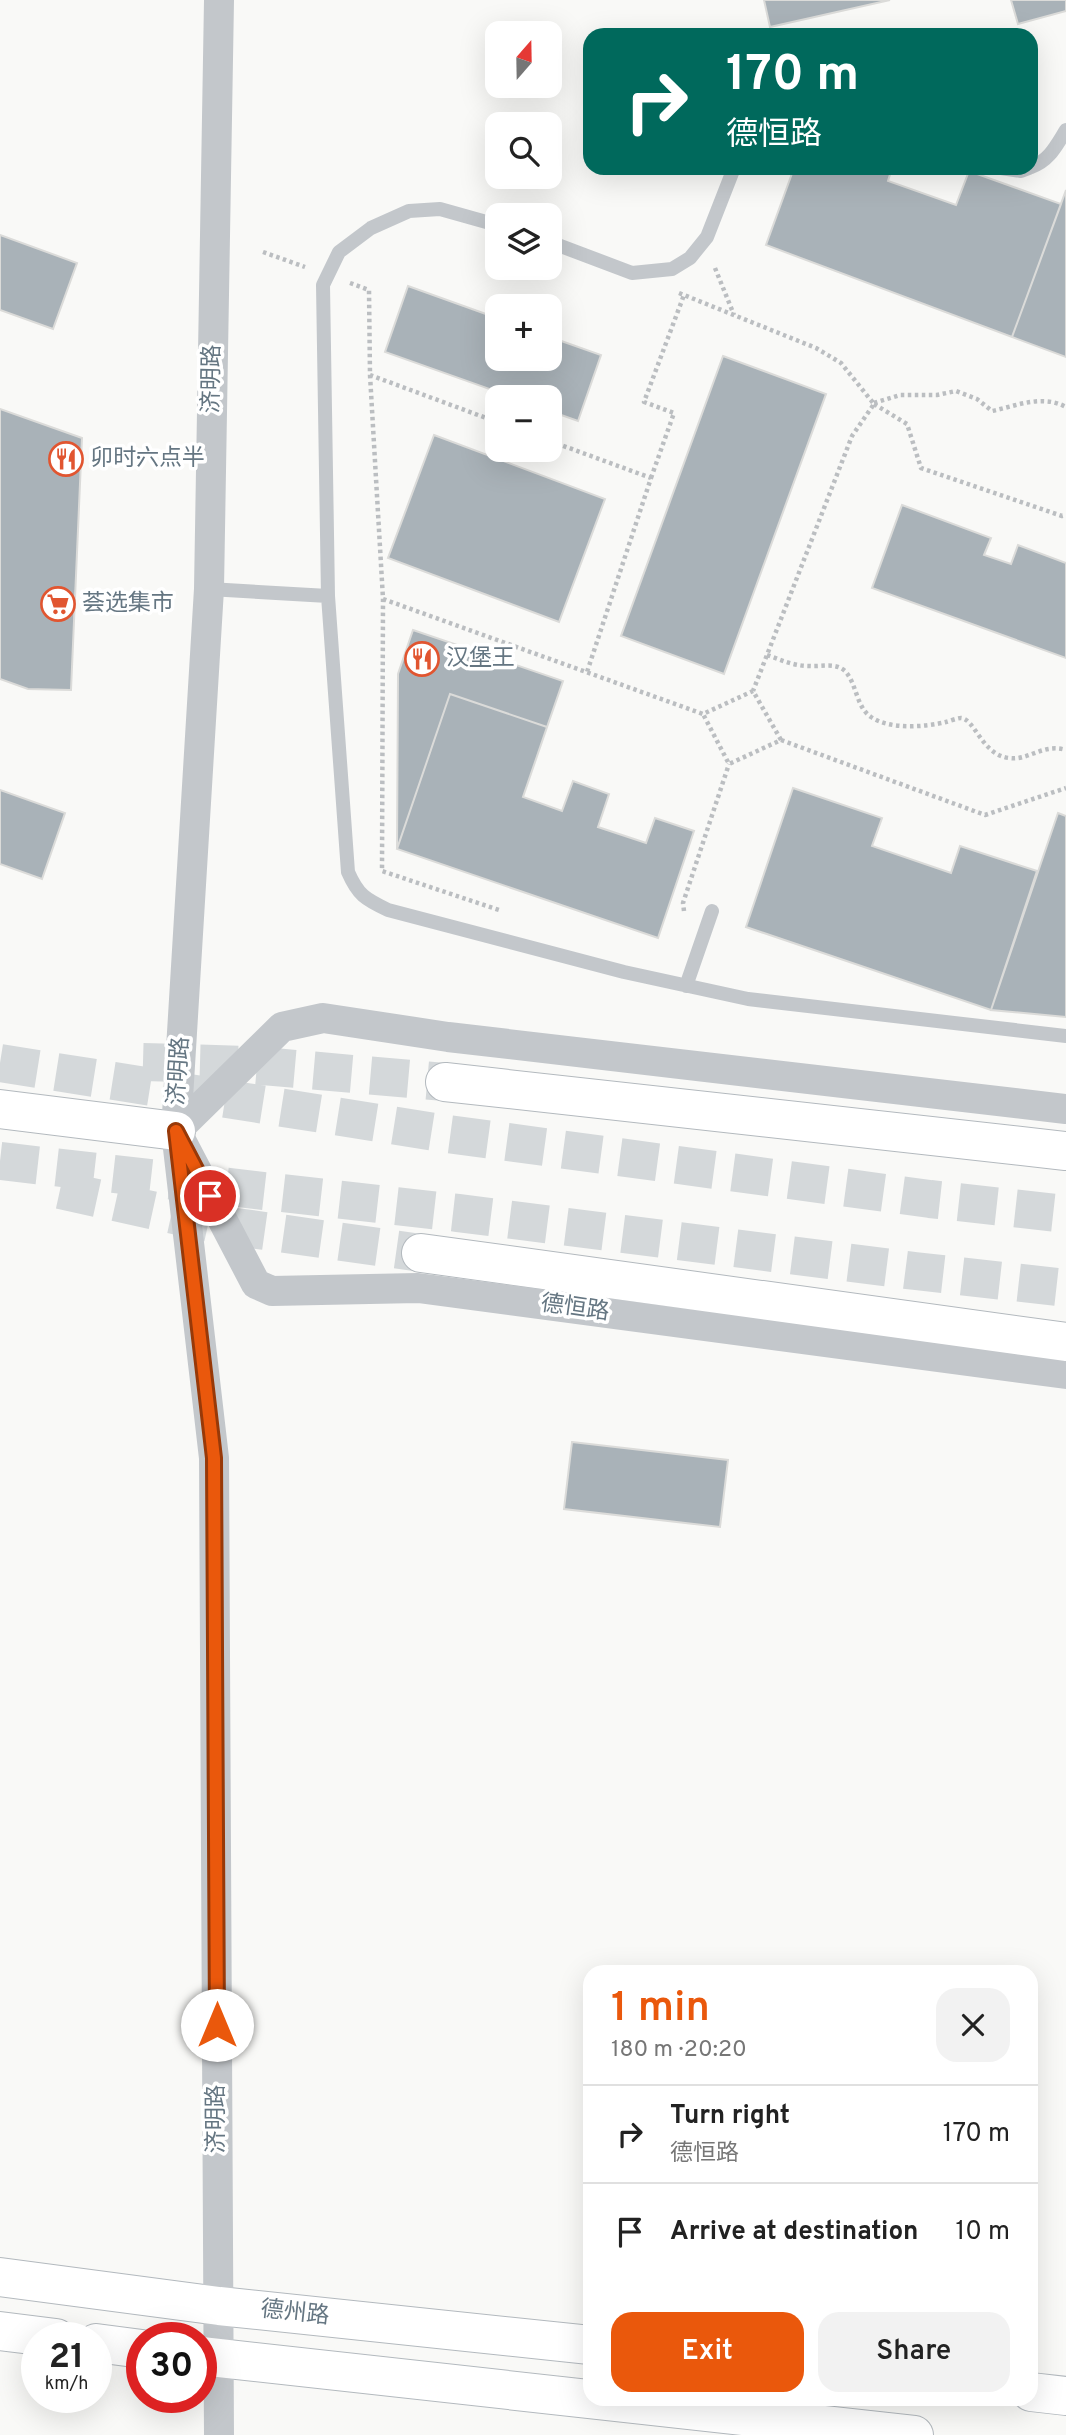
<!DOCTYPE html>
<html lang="en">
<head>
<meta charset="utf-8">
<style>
	body { margin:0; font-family:Overpass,"Noto Sans SC",sans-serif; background:#f2f2f2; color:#222; height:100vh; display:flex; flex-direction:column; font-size:26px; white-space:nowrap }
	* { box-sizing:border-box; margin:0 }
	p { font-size:23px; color:#767676 }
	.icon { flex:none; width:38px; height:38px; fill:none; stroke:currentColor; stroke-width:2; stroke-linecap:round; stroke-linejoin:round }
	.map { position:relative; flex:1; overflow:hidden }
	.panel { position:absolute; left:583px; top:1965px; width:455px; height:441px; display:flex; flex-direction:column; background:#fff; border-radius:21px; box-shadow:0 7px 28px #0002 }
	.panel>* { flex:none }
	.top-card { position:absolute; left:583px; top:28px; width:455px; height:147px; border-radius:21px; box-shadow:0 7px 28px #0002; background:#00695c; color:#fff; overflow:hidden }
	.needle { width:46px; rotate:20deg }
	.tools { position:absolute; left:485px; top:21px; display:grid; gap:14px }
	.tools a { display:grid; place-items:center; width:77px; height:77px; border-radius:14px; background:#fff; box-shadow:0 7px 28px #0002; font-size:35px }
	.speed { position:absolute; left:21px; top:2322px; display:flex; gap:14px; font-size:35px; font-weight:700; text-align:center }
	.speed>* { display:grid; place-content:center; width:91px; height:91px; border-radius:50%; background:#fff; box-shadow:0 7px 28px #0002; line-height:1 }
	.speed small { font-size:18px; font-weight:400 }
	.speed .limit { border:10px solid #d22; background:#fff; color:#111 }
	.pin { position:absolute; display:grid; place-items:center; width:60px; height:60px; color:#fff; margin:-30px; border:4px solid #fff; border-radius:50%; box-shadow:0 2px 7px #0007 }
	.me { position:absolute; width:77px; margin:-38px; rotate:0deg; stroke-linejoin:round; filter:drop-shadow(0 0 5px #0008) }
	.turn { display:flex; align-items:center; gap:24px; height:147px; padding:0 28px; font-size:32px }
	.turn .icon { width:91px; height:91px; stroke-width:2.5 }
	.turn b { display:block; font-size:49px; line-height:60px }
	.round { display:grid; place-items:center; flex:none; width:74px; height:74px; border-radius:21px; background:#f2f2f2 }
	.overview { display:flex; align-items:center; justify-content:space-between; height:119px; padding:0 28px }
	h1 { font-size:42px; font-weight:600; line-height:52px; color:#ea580c }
	.primary-button { display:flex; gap:14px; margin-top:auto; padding:14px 28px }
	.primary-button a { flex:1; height:80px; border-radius:21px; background:#ea580c; color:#fff; font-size:28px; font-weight:600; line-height:80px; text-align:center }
	.primary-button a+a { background:#f2f2f2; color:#222 }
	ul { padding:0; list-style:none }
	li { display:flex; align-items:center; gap:21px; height:98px; padding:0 28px; border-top:2px solid #e0e0e0 }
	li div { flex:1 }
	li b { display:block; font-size:26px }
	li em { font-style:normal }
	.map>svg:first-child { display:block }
	.building { fill:#a9b2b8; stroke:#dbdbd9; stroke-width:2 }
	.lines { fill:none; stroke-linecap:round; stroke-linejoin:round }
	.secondary-tunnel { stroke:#d4d8da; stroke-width:38; stroke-dasharray:38 19; stroke-linecap:butt }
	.secondary-casing { stroke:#b3b9be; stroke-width:40 }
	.path { stroke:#bbbec1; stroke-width:4.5; stroke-dasharray:3.5 3.5; stroke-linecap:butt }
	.lane { stroke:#c3c7cb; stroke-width:14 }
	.street { stroke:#c3c7cb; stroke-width:30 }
	.secondary { stroke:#fff; stroke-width:38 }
	.route-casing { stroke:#983908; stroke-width:18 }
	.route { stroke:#ea580c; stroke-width:12 }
	.labels { text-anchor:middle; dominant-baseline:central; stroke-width:7; stroke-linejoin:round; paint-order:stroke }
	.street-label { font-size:23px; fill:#657682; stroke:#fff }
	.poi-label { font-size:23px; fill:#657682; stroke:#fff; text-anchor:start }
</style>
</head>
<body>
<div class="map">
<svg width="1066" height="2435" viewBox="0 0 1066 2435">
	<rect width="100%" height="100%" fill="#f9f9f7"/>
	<!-- building -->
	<path class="building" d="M 764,0 L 890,0 L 770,27 Z
		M 1011,0 L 1066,0 L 1066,11 L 1018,24 Z
		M 794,168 L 892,168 L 888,181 L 956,205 L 969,171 L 1061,204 L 1012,337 L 766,245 Z
		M 1066,190 L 1066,357 L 1012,337 Z
		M 0,235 L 77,263 L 53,329 L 0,310 Z
		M 408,286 L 497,318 L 497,359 L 550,359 L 550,337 L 601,355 L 578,421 L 550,411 L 550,397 L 512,397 L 385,352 Z
		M 723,356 L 826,394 L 724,674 L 621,636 Z
		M 0,409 L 82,438 L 71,690 L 28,689 L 0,679 Z
		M 434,435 L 605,499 L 559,622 L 388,558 Z
		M 902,505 L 991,538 L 984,555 L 1011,564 L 1018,545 L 1066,563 L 1066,658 L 872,588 Z
		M 413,630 L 563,681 L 547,727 L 450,694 L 397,849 L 398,674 Z
		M 450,694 L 547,727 L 523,797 L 562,811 L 573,781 L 609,794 L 598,827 L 646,843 L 655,818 L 694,831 L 658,938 L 397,849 Z
		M 793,788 L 882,818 L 872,846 L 951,873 L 960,846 L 1037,871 L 991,1010 L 746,927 Z
		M 0,790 L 65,813 L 42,879 L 0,864 Z
		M 1058,813 L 1066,816 L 1066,1017 L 991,1010 Z
		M 572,1442 L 728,1460 L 720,1527 L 564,1509 Z"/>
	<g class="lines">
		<!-- secondary-tunnel -->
		<path class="secondary-tunnel" d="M 143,1062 L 251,1065 L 445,1082
			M 0,1063 L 448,1134 L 930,1199 L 1066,1214
			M 0,1161 L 458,1213 L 915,1271 L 1066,1288
			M 60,1190 L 215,1224 L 421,1253"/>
		<!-- secondary casing -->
		<g class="secondary-casing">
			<path id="secondary" d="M 445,1082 L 1066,1151
				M 0,1109 L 176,1131
				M 421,1253 L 1066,1342
				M 0,2277 L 219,2306 L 590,2345
				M 0,2331 L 56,2338
				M 96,2343 L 142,2349
				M 201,2356 L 914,2435
				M 1031,2392 L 1066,2396"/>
		</g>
		<!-- path -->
		<path class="path" d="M 263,252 L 305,267
			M 715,268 L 734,315
			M 350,283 L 369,290 L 370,375 L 497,422
			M 679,293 L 816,348 L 841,363 L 874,404 L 852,436 L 753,691
			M 370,375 L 383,599 L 382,871 L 502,911
			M 874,403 L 900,395 L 937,395 L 956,391 L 977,399 L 992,411 C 1016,406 1042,394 1066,407
			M 874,404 L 907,424 L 921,468 L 1062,516 L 1066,515
			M 550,441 L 651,478 L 587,672
			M 651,478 L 674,413 L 644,402 L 684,295
			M 383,599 L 703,714 L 753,691 L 781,740 L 729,764 L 703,714
			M 767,655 C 781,660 794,666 809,666 C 821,667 835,662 845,671 C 857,684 856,707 871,717 C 890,730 925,727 946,722 C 950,721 957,718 961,718 C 975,719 982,755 1009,758 C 1028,761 1043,743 1066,750
			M 781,740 L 985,815 L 1066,788
			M 684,911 L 683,903 L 729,764"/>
		<!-- lane -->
		<path class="lane" d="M 1031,167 C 1049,161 1056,146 1066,130
			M 1001,168 L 1021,171 L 1029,168
			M 550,242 L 632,273 L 672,269 L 690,258 L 707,237 L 734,168
			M 209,589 L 328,596 L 323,285 L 339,252 L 371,228 L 409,211 L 440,209 L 497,225
			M 328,596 L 348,872 C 358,895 365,899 388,910 L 624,972 L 748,999 L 1066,1036
			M 686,986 L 712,911"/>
		<!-- street -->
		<path class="street" d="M 219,0 L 209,589 L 176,1131 L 214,1458 L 219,2435
			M 1066,1109 L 448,1037 L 323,1018 L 282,1027 L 176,1131 L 256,1284 L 272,1291 L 418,1288 L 1066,1374"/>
		<!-- secondary -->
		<use href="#secondary" class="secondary"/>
	</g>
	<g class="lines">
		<!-- route casing -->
		<g class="route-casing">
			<path id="route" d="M 210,1196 L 176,1131 L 214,1458 L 217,2025"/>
		</g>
		<!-- route -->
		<use href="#route" class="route"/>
	</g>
	<!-- icons -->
	<defs>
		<g id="restaurant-ring" transform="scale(1.75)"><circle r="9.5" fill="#fff" stroke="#e15530" stroke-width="1.5"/><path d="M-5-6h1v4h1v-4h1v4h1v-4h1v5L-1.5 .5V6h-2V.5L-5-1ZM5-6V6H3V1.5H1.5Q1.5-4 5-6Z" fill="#e15530"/></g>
		<g id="supermarket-ring" transform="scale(1.75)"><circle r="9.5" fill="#fff" stroke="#e15530" stroke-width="1.5"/><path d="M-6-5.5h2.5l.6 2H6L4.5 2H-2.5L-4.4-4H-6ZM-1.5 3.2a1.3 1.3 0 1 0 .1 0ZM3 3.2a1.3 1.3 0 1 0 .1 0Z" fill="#e15530"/></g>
	</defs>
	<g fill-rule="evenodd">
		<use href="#restaurant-ring" x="66" y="459"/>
		<use href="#supermarket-ring" x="58" y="604"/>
		<use href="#restaurant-ring" x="422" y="659"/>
	</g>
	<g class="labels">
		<!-- street labels -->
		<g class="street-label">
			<text transform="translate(213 379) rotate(-89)">济明路</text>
			<text transform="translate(180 1071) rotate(-86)">济明路</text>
			<text transform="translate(575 1309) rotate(8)">德恒路</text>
			<text transform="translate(217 2119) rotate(-90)">济明路</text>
			<text transform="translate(295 2314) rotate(6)">德州路</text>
		</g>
		<!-- poi labels -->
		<g class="poi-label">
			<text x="90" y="459">卯时·六点半</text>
			<text x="82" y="604">荟选集市</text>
			<text x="446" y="659">汉堡王</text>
		</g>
	</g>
</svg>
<div class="tools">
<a><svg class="needle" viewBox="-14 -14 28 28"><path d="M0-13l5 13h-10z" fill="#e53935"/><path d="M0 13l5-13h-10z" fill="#767676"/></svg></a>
<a><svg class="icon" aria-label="search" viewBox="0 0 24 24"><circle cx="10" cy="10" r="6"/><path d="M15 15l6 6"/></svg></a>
<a><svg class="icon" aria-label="layers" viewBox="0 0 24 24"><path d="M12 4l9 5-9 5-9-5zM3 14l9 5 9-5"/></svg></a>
<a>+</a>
<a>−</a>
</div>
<div class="speed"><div>21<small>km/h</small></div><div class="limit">30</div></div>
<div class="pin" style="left:210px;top:1196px;background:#d93025"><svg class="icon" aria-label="arrive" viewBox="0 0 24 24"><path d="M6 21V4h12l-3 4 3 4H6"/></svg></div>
<svg class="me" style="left:217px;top:2025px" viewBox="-20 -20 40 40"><circle r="19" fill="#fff"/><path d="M0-13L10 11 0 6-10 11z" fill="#ea580c"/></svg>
<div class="top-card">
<div class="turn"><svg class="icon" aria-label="right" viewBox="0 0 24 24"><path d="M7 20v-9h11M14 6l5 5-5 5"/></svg><div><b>170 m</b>德恒路</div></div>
</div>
<section class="panel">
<div class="overview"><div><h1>1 min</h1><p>180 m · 20:20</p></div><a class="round"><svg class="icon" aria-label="close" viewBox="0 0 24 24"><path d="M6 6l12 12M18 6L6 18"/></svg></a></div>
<ul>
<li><svg class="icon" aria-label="right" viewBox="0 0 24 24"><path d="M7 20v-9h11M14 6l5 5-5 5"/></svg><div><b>Turn right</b><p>德恒路</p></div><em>170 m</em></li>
<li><svg class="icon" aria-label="arrive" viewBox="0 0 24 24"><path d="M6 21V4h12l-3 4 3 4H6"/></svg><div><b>Arrive at destination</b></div><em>10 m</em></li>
</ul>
<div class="primary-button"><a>Exit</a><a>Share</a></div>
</section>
</div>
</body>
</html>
